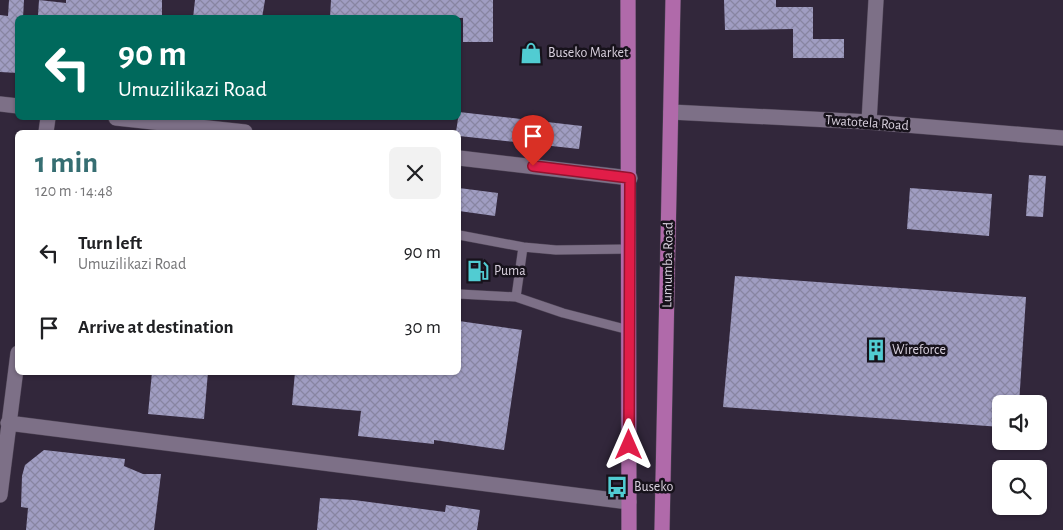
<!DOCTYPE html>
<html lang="en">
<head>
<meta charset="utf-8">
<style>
	body { margin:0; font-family:"Alegreya Sans",sans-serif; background:#f2f2f2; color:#202124; height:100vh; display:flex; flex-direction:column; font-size:19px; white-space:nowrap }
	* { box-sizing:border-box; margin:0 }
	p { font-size:16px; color:#757577 }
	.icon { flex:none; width:28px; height:28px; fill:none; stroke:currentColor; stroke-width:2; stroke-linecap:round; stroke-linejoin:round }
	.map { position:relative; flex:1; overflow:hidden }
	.details { position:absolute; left:15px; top:130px; width:446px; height:245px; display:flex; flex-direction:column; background:#fff; border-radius:8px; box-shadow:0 1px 4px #0004 }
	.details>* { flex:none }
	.banner { position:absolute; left:15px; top:15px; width:446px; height:105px; border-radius:8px; box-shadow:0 1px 4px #0004; background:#00695c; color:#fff; overflow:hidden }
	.tools { position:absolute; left:992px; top:395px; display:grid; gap:10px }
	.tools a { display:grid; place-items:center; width:55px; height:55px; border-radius:8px; background:#fff; box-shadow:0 1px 4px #0004; font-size:25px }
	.pin { position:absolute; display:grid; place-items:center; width:42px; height:42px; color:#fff; margin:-51px -21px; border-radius:50% 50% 50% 0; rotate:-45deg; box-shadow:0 0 5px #0007 }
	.pin .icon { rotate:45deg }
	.me { position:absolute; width:55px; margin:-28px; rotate:0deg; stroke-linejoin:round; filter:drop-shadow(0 0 4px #0008) }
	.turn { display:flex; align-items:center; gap:18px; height:105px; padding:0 20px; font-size:22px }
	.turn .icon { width:65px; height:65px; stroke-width:2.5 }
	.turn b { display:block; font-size:35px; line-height:42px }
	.round { display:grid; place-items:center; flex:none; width:52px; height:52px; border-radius:8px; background:#f2f2f2 }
	.headline { display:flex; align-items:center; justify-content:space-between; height:85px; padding:0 20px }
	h1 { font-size:30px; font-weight:600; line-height:38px; color:#366e72 }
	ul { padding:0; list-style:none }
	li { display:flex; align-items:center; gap:15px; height:75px; padding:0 20px }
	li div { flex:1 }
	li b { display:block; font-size:19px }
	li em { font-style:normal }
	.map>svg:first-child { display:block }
	.building { fill:url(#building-cross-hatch) }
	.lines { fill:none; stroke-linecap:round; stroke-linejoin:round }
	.lane-casing { stroke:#4f4556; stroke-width:10 }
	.street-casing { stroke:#4f4556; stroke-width:16 }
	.primary-casing { stroke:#4f4556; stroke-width:16 }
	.lane { stroke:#7d7087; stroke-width:9 }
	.street { stroke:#7d7087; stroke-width:15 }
	.primary { stroke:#b06aaa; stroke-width:15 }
	.route-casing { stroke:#92132f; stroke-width:12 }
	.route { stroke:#e11d48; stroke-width:9 }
	.labels { text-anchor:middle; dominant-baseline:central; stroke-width:5; stroke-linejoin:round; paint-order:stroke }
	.poi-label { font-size:14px; fill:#d8d0dd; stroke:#17121b; text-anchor:start }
	.street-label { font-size:14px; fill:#d8d0dd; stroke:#17121b }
</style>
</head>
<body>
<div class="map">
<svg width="1063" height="530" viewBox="0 0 1063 530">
	<defs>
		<pattern id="building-cross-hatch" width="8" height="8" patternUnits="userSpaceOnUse" patternTransform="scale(1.25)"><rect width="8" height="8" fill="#a09dc2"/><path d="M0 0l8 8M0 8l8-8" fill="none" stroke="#8885a2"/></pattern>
	</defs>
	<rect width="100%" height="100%" fill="#32273b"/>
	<!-- building -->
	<path class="building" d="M 9,0 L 24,0 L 23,18 L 18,18 L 18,73 L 0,72 L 0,15 L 8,16 Z
		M 39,0 L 66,3 L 66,0 L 162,0 L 162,18 L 64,18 L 38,15 Z
		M 195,0 L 265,0 L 262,18 L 193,18 Z
		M 331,0 L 493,0 L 493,42 L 463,42 L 463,18 L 330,18 Z
		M 724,0 L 776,0 L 776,7 L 813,7 L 813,39 L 844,39 L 844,58 L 793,58 L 793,29 L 725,30 Z
		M 459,112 L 582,126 L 579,149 L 459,136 L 459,132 L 456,132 Z
		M 1029,175 L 1046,176 L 1043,217 L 1026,216 Z
		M 459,188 L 498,193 L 495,216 L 459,211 Z
		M 910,188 L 992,194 L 989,236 L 907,229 Z
		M 735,276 L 1026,297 L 1019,404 L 1001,404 L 1001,427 L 723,407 Z
		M 459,321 L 522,330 L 504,450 L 434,440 L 434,444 L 358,436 L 361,411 L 292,405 L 295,372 L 459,372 Z
		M 152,372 L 208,372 L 204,419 L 148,414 Z
		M 44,450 L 125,459 L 124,466 L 143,474 L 161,474 L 154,530 L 26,530 L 28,508 L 21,507 L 22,476 L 25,465 Z
		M 320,498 L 354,500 L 445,512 L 446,505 L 480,510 L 477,530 L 317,530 Z"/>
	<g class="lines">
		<!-- lane casing -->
		<g class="lane-casing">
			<path id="lane" d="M 459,235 L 523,247
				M 459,294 L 516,297
				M 629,330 L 563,313 L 516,297 L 523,247 L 556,250 L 630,249"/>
		</g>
		<!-- street casing -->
		<g class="street-casing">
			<path id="street" d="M 0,104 L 18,106
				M 671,112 L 869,122 L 1063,138
				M 116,118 L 245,132
				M 869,122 L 876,0
				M 46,132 L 48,118
				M 459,158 L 630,178
				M 8,423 L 629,502
				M 0,495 L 18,353"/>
		</g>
		<!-- primary casing -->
		<g class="primary-casing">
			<path id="primary" d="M 628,0 L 629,530
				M 662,530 L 673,0"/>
		</g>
		<!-- lane -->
		<use href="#lane" class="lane"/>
		<!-- street -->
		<use href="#street" class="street"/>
		<!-- primary -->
		<use href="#primary" class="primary"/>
	</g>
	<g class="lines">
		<!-- route casing -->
		<g class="route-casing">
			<path id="route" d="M 533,166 L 630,178 L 629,445"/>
		</g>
		<!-- route -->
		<use href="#route" class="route"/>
	</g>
	<!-- icons -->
	<defs>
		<g id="shop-bare" transform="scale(1.725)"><path d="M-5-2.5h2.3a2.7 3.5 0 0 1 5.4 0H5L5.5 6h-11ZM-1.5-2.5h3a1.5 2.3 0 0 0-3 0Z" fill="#51ccd2" stroke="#17121b" stroke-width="2.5" paint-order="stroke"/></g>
		<g id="fuel-bare" transform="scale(1.725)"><path d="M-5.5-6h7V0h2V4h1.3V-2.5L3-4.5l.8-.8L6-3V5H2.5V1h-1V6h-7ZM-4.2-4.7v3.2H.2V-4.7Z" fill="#51ccd2" stroke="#17121b" stroke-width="2.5" paint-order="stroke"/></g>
		<g id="building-bare" transform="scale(1.725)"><path d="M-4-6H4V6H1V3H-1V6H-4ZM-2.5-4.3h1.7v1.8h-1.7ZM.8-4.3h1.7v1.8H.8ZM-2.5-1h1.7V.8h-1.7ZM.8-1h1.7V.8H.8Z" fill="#51ccd2" stroke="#17121b" stroke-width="2.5" paint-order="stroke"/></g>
		<g id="bus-bare" transform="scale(1.725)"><path d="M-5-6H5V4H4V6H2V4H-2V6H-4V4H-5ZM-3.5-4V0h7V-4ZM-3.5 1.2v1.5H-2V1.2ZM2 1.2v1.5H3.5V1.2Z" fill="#51ccd2" stroke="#17121b" stroke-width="2.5" paint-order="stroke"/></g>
	</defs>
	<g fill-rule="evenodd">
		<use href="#shop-bare" x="531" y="53"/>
		<use href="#fuel-bare" x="478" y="271"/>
		<use href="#building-bare" x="876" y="350"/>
		<use href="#bus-bare" x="617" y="487"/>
	</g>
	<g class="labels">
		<!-- poi labels -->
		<g class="poi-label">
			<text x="548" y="53">Buseko Market</text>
			<text x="494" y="271">Puma</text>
			<text x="892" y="350">Wireforce</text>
			<text x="634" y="487">Buseko</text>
		</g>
		<!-- street labels -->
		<g class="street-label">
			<text transform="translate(867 123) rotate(4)">Twatotela Road</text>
			<text transform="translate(668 265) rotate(-89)">Lumumba Road</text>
		</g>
	</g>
</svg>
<div class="tools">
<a><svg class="icon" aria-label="sound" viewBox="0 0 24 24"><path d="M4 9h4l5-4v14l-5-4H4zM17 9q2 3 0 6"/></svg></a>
<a><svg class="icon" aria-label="search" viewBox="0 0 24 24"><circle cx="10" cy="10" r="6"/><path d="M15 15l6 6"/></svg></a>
</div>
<div class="pin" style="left:533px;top:166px;background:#d93025"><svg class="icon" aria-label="arrive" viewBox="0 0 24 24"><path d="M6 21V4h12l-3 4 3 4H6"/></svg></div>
<svg class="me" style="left:629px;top:445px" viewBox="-20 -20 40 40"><path d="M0-17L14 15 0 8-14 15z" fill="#e11d48" stroke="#fff" stroke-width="4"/></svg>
<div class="banner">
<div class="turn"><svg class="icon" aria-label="left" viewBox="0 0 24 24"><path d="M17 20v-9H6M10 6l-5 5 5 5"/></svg><div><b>90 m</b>Umuzilikazi Road</div></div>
</div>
<section class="details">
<div class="headline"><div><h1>1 min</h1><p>120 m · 14:48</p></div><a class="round"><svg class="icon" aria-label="close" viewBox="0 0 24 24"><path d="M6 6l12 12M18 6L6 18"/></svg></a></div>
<ul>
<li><svg class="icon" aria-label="left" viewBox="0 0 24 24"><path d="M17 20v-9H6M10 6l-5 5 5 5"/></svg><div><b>Turn left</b><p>Umuzilikazi Road</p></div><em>90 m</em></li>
<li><svg class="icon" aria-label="arrive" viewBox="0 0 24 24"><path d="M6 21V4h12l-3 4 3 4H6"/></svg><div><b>Arrive at destination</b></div><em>30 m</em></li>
</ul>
</section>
</div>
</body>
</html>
